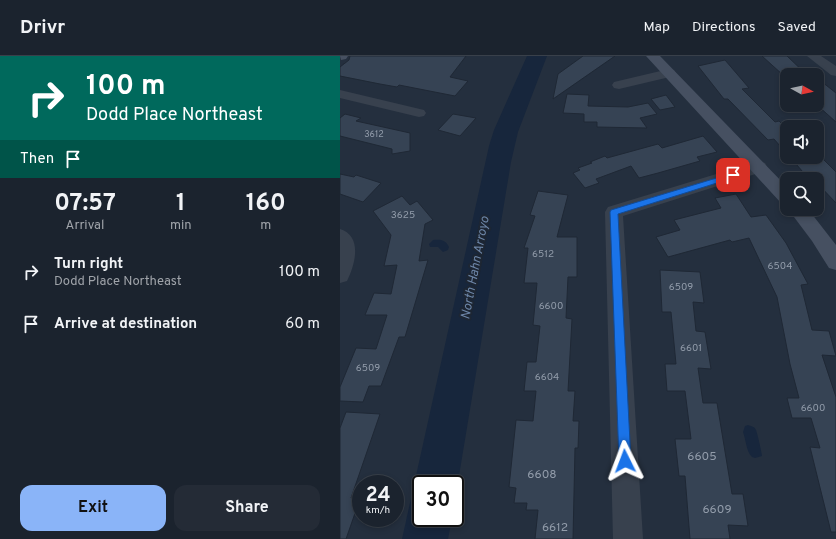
<!DOCTYPE html>
<html lang="en">
<head>
<meta charset="utf-8">
<style>
	body { margin:0; font-family:Overpass,sans-serif; background:#242b36; color:#f1f3f6; height:100vh; display:flex; flex-direction:column; font-size:15px; white-space:nowrap }
	* { box-sizing:border-box; margin:0 }
	p { font-size:13px; color:#a0a4aa }
	.icon { flex:none; width:22px; height:22px; fill:none; stroke:currentColor; stroke-width:2; stroke-linecap:round; stroke-linejoin:round }
	.map { position:relative; flex:1; overflow:hidden }
	.side { display:flex; flex-direction:column; background:#1b232e; width:340px }
	.side>* { flex:none }
	.hud { background:#00695c; color:#fff; overflow:hidden }
	.needle { width:26px; rotate:98deg }
	.buttons { position:absolute; left:440px; top:12px; display:grid; gap:8px }
	.buttons a { display:grid; place-items:center; width:44px; height:44px; border-radius:8px; background:#1b232e; box-shadow:0 2px 6px #0003,0 0 0 1px #39404a; font-size:20px }
	.speed { position:absolute; left:12px; top:419px; display:flex; gap:8px; font-size:20px; font-weight:700; text-align:center }
	.speed>* { display:grid; place-content:center; width:52px; height:52px; border-radius:50%; background:#1b232e; box-shadow:0 2px 6px #0003,0 0 0 1px #39404a; line-height:1 }
	.speed small { font-size:10px; font-weight:400 }
	.speed .limit { border:2px solid #111; border-radius:6px; background:#fff; color:#111 }
	.pin { position:absolute; display:grid; place-items:center; width:34px; height:34px; color:#fff; margin:-17px; border-radius:8px; box-shadow:0 2px 6px #0006 }
	.me { position:absolute; width:44px; margin:-22px; rotate:357deg; stroke-linejoin:round; filter:drop-shadow(0 0 3px #0008) }
	.turn { display:flex; align-items:center; gap:14px; height:84px; padding:0 20px; font-size:18px }
	.turn .icon { width:52px; height:52px; stroke-width:2.5 }
	.turn b { display:block; font-size:28px; line-height:34px }
	.then { display:flex; align-items:center; height:38px; padding:0 20px; background:#0003; gap:8px; font-size:15px }
	.eta { display:flex; justify-content:space-evenly; align-items:center; height:68px; text-align:center }
	.eta b { font-size:24px; font-weight:700; line-height:28px }
	.button { display:flex; gap:8px; margin-top:auto; padding:8px 20px }
	.button a { flex:1; height:46px; border-radius:12px; background:#8ab4f8; color:#111; font-size:16px; font-weight:700; line-height:46px; text-align:center }
	.button a+a { background:#242b36; color:#f1f3f6 }
	ul { padding:0; list-style:none }
	li { display:flex; align-items:center; gap:12px; height:52px; padding:0 20px }
	li div { flex:1 }
	li b { display:block; font-size:15px }
	li em { font-style:normal }
	header { display:flex; align-items:center; gap:24px; box-sizing:border-box; height:56px; padding:0 20px; background:#1b232e; border-bottom:1px solid #39404a }
	header strong { font-size:19px }
	nav { display:flex; gap:22px; margin-inline-start:auto; font-size:14px }
	main { display:flex; flex:1; min-height:0 }
	.map>svg:first-child { display:block }
	.water { fill:#17263c }
	.building { fill:#364354; stroke:#1f2835 }
	.lines { fill:none; stroke-linecap:round; stroke-linejoin:round }
	.street { fill:#38414e; fill-rule:evenodd }
	.secondary { fill:#465061; fill-rule:evenodd }
	.route { fill:#1a73e8; stroke:#114b97 }
	.labels { text-anchor:middle; dominant-baseline:central; stroke-width:4; stroke-linejoin:round; paint-order:stroke }
	.far-number-label { font-size:9px; fill:#929caa }
	.number-label { font-size:10px; fill:#929caa }
	.near-number-label { font-size:12px; fill:#929caa }
	.water-label { font-size:13px; font-style:italic; fill:#6d86a8; stroke:#1d2633 }
</style>
</head>
<body>
<header>
<strong>Drivr</strong>
<nav><a>Map</a><a>Directions</a><a>Saved</a></nav>
</header>
<main>
<section class="side">
<div class="hud">
<div class="turn"><svg class="icon" aria-label="right" viewBox="0 0 24 24"><path d="M7 20v-9h11M14 6l5 5-5 5"/></svg><div><b>100 m</b>Dodd Place Northeast</div></div>
<div class="then">Then<svg class="icon" aria-label="arrive" viewBox="0 0 24 24"><path d="M6 21V4h12l-3 4 3 4H6"/></svg></div>
</div>
<div class="eta">
<div><b>07:57</b><p>Arrival</p></div>
<div><b>1</b><p>min</p></div>
<div><b>160</b><p>m</p></div>
</div>
<ul>
<li><svg class="icon" aria-label="right" viewBox="0 0 24 24"><path d="M7 20v-9h11M14 6l5 5-5 5"/></svg><div><b>Turn right</b><p>Dodd Place Northeast</p></div><em>100 m</em></li>
<li><svg class="icon" aria-label="arrive" viewBox="0 0 24 24"><path d="M6 21V4h12l-3 4 3 4H6"/></svg><div><b>Arrive at destination</b></div><em>60 m</em></li>
</ul>
<div class="button"><a>Exit</a><a>Share</a></div>
</section>
<div class="map">
<svg width="496" height="483" viewBox="0 0 496 483">
	<rect width="100%" height="100%" fill="#242f3e"/>
	<!-- water -->
	<path class="water" d="M 187,0 L 207,0 L 178,76 L 171,106 L 115,444 L 115,428 L 81,428 L 81,462 L 112,462 L 108,483 L 62,483 L 149,90 L 154,74 Z
		M 93,184 C 100,183 106,184 109,191 L 108,194 L 103,196 L 98,191 L 90,191 L 89,188 Z
		M 408,369 C 411,370 415,371 416,374 C 417,376 422,397 422,400 L 415,402 L 412,401 C 406,395 406,384 403,376 L 405,370 Z"/>
	<!-- building -->
	<path class="building" d="M 10,0 L 126,0 L 110,21 L 128,25 L 115,40 L 59,29 L 57,31 L 40,28 L 0,20 L 0,11 L 9,4 Z
		M 243,0 L 275,0 L 213,43 L 218,18 Z
		M 422,0 L 447,0 L 467,19 L 443,19 Z
		M 385,4 L 409,32 L 402,33 L 435,66 L 439,65 L 447,73 L 447,98 L 434,83 L 428,84 L 388,43 L 384,43 L 358,10 Z
		M 477,22 L 496,37 L 496,66 L 477,49 Z
		M 227,38 L 249,39 L 248,50 L 288,51 L 308,47 L 317,58 L 300,62 L 307,72 L 257,71 L 257,66 L 244,66 L 244,58 L 223,57 Z
		M 326,39 L 335,51 L 320,54 L 311,43 Z
		M 5,58 L 21,62 L 16,65 L 70,77 L 70,95 L 52,98 L 52,93 L 0,80 L 0,62 Z
		M 113,58 L 136,62 L 120,80 L 98,74 Z
		M 363,80 L 377,96 L 357,101 L 360,105 L 318,117 L 299,122 L 291,110 L 256,123 L 259,127 L 245,132 L 233,117 L 240,114 L 238,112 L 252,107 L 250,106 L 265,100 L 267,102 L 318,88 L 322,92 Z
		M 450,101 L 481,101 L 496,116 L 496,147 L 477,127 L 477,123 L 469,123 Z
		M 0,118 L 14,121 L 16,119 L 41,127 L 23,146 L 0,138 Z
		M 198,135 L 228,139 L 217,181 L 237,181 L 237,221 L 228,221 L 226,262 L 232,263 L 228,335 L 235,335 L 233,365 L 239,365 L 238,392 L 235,392 L 233,483 L 195,483 L 198,454 L 186,454 L 187,447 L 174,447 L 176,432 L 169,431 L 176,364 L 193,365 L 196,335 L 184,335 L 187,306 L 196,306 L 200,270 L 193,269 L 197,227 L 184,227 L 188,192 L 184,192 L 195,160 L 190,159 Z
		M 396,138 L 411,161 L 426,159 L 446,187 L 468,228 L 461,229 L 472,274 L 489,275 L 496,300 L 482,299 L 496,341 L 496,476 L 491,476 L 470,391 L 480,392 L 471,362 L 452,362 L 447,342 L 459,342 L 450,308 L 437,241 L 409,182 L 392,186 L 390,184 L 328,201 L 316,181 L 340,174 L 334,164 L 381,152 L 375,142 Z
		M 62,140 L 70,149 L 77,145 L 93,164 L 85,168 L 79,205 L 88,204 L 65,281 L 59,281 L 41,330 L 29,330 L 23,346 L 0,345 L 0,331 L 16,292 L 36,293 L 47,259 L 25,259 L 34,237 L 51,238 L 57,209 L 44,210 L 51,179 L 33,155 Z
		M 320,214 L 360,216 L 364,247 L 353,246 L 356,275 L 365,276 L 371,313 L 358,312 L 363,347 L 377,347 L 392,438 L 403,438 L 408,470 L 388,469 L 390,483 L 350,483 L 345,420 L 339,420 L 335,383 L 351,383 L 345,335 L 327,335 L 325,308 L 336,308 L 331,256 L 322,256 Z
		M 6,356 L 40,358 L 11,442 L 20,443 L 6,483 L 0,483 L 0,372 Z"/>
	<g class="lines">
		<!-- street -->
		<path class="street" d="M 467,0 L 481,0 L 496,10 L 496,20 L 491,19 Z
			M 329,13 L 334,14 L 336,17 L 334,20 L 279,33 L 274,32 L 272,29 L 274,26 Z
			M 0,34 L 84,54 L 86,57 L 84,60 L 79,61 L 0,42 Z
			M 419,105 L 425,107 L 427,111 L 425,115 L 283,160 L 303,483 L 273,483 L 265,156 L 268,151 Z
			M 0,173 C 23,180 15,209 7,225 L 0,227 Z"/>
		<!-- secondary -->
		<path class="secondary" d="M 0,0 L 8,0 L 6,3 L 1,4 Z
			M 306,0 L 320,0 L 447,131 L 447,149 L 441,147 Z
			M 448,153 L 468,153 L 496,189 L 496,214 L 489,212 L 472,185 Z"/>
	</g>
	<!-- route -->
	<path class="route" d="M 393,117 L 396,118 L 396,121 L 278,158 L 291,405 L 289,409 L 285,411 L 281,409 L 279,405 L 270,156 L 271,154 Z"/>
	<g class="labels">
		<!-- far-number labels -->
		<g class="far-number-label">
			<text x="34" y="78">3612</text>
		</g>
		<!-- number labels -->
		<g class="number-label">
			<text x="63" y="159">3625</text>
			<text x="203" y="198">6512</text>
			<text x="440" y="210">6504</text>
			<text x="341" y="231">6509</text>
			<text x="211" y="250">6600</text>
			<text x="351" y="292">6601</text>
			<text x="28" y="312">6509</text>
			<text x="207" y="321">6604</text>
			<text x="473" y="352">6600</text>
		</g>
		<!-- near-number labels -->
		<g class="near-number-label">
			<text x="362" y="401">6605</text>
			<text x="202" y="419">6608</text>
			<text x="377" y="454">6609</text>
			<text x="215" y="472">6612</text>
		</g>
		<!-- water labels -->
		<g class="water-label">
			<text transform="translate(136 212) rotate(-79)">North Hahn Arroyo</text>
		</g>
	</g>
</svg>
<div class="buttons">
<a><svg class="needle" viewBox="-14 -14 28 28"><path d="M0-13l5 13h-10z" fill="#e53935"/><path d="M0 13l5-13h-10z" fill="#a0a4aa"/></svg></a>
<a><svg class="icon" aria-label="sound" viewBox="0 0 24 24"><path d="M4 9h4l5-4v14l-5-4H4zM17 9q2 3 0 6"/></svg></a>
<a><svg class="icon" aria-label="search" viewBox="0 0 24 24"><circle cx="10" cy="10" r="6"/><path d="M15 15l6 6"/></svg></a>
</div>
<div class="speed"><div>24<small>km/h</small></div><div class="limit">30</div></div>
<div class="pin" style="left:393px;top:119px;background:#d93025"><svg class="icon" aria-label="arrive" viewBox="0 0 24 24"><path d="M6 21V4h12l-3 4 3 4H6"/></svg></div>
<svg class="me" style="left:285px;top:405px" viewBox="-20 -20 40 40"><path d="M0-17L14 15 0 8-14 15z" fill="#1a73e8" stroke="#fff" stroke-width="4"/></svg>
</div>
</main>
</body>
</html>
